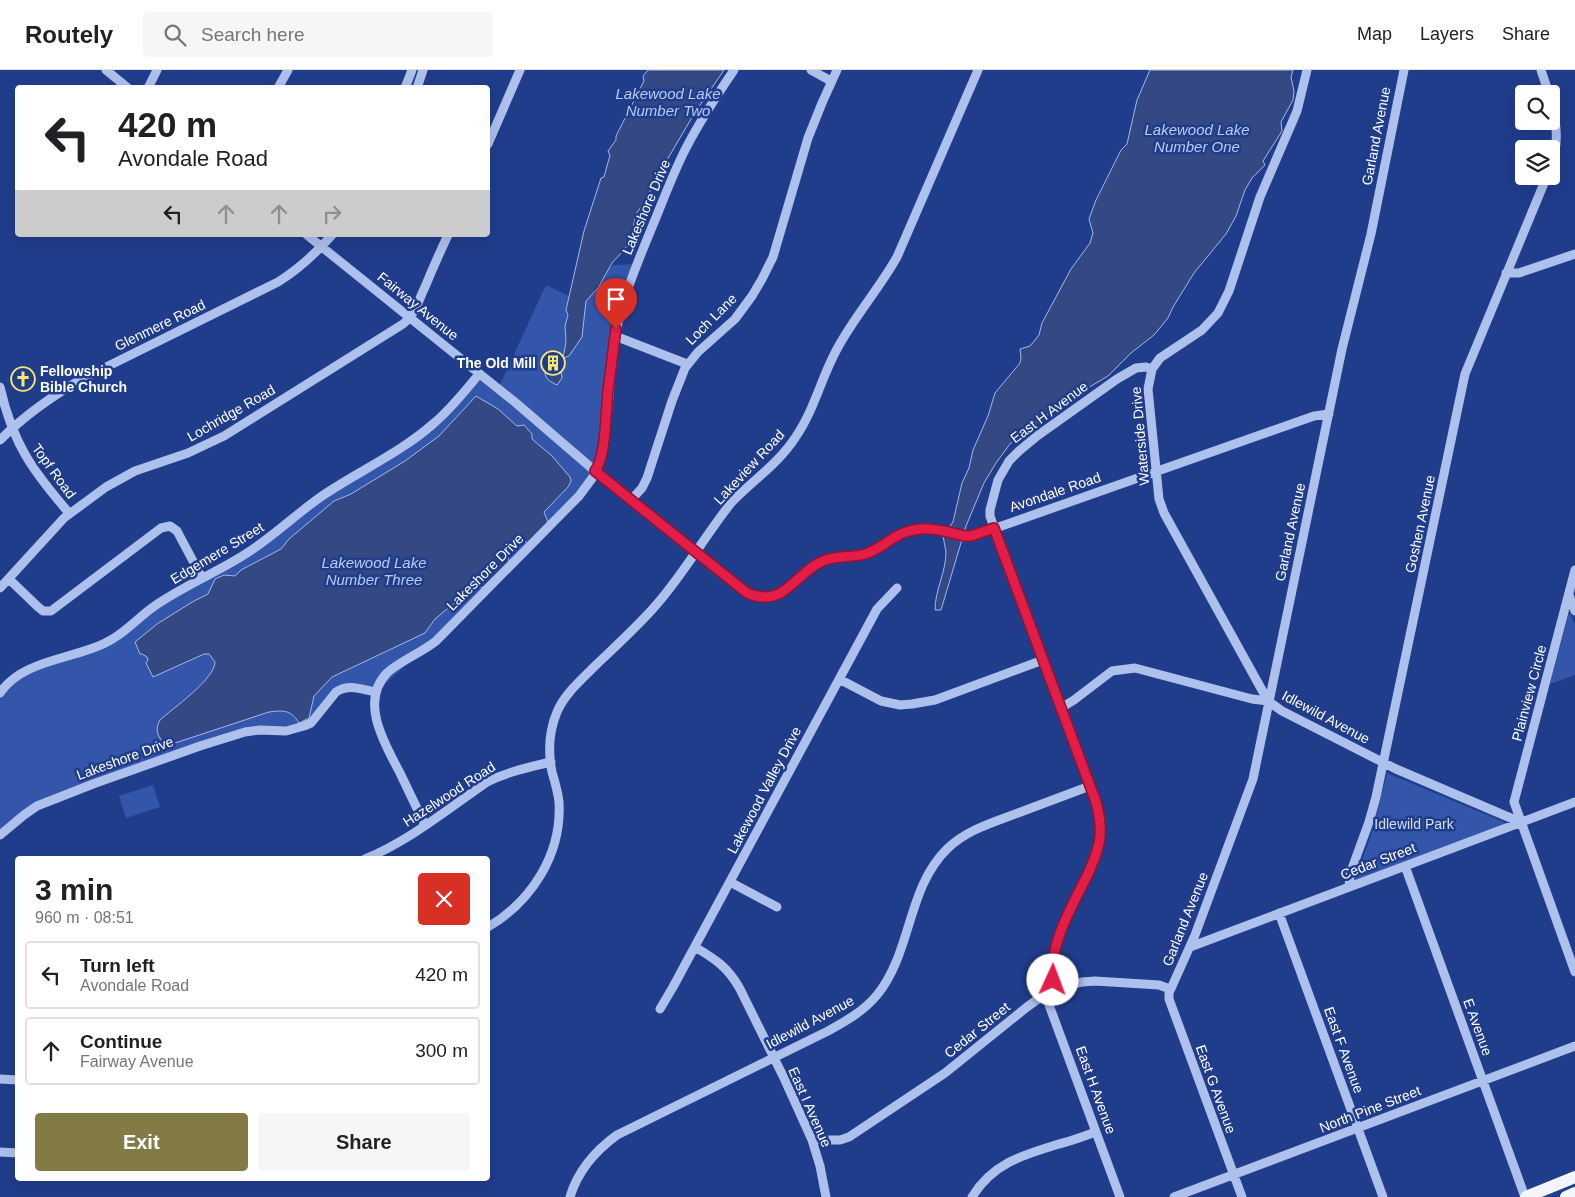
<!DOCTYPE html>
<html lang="en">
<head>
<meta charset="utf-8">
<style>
	body { margin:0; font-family:Arial,sans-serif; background:#f6f6f6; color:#202124; height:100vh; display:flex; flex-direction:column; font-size:19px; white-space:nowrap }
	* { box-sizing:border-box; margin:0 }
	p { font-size:16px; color:#757577 }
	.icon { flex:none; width:28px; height:28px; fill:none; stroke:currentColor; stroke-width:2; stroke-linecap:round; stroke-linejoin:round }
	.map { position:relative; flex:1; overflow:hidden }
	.panel { position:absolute; left:15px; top:786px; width:475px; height:325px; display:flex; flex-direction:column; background:#fff; border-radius:5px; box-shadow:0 5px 20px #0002 }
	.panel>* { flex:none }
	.guide { position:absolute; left:15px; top:15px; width:475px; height:152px; border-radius:5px; box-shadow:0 5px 20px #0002; background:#fff; color:#202124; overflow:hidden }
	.buttons { position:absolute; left:1515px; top:15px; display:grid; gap:10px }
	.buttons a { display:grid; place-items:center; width:45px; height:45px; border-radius:5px; background:#fff; box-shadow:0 5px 20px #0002; font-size:25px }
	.pin { position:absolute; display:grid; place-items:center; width:42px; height:42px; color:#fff; margin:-51px -21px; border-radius:50% 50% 50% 0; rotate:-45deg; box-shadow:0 0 5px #0007 }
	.pin .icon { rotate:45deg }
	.me { position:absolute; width:55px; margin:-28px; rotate:2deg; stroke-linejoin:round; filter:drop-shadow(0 0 4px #0008) }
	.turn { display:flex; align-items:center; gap:18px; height:105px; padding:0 20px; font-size:22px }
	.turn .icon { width:65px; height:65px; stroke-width:2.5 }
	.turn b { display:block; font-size:35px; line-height:42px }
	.lanes { display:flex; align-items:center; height:48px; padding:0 20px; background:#0003; justify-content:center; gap:25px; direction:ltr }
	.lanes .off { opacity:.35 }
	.round { display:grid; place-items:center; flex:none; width:52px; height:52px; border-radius:5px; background:#f6f6f6 }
	.headline { display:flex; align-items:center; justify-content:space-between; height:85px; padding:0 20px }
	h1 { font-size:30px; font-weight:700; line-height:38px }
	.cta { display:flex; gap:10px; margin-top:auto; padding:10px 20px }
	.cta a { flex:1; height:58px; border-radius:5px; background:#827b46; color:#fff; font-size:20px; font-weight:700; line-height:58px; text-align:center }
	.cta a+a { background:#f6f6f6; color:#202124 }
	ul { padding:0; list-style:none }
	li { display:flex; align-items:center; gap:15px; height:68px; margin:0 10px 8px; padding:0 10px; border:2px solid #e0e0e0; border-radius:5px }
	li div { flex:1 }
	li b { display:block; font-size:19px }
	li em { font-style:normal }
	header { display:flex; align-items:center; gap:30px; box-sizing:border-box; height:70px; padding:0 25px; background:#fff; border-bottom:1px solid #e0e0e0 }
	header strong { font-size:24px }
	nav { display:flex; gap:28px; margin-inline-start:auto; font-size:18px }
	.search { width:350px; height:45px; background:#f6f6f6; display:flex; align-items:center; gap:12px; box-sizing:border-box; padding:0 18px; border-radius:5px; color:#757577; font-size:19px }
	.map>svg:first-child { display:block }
	.green { fill:#3456aa }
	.water { fill:#344984; stroke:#a2b8ed }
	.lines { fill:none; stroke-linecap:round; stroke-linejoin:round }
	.minor { stroke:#aec0ec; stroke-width:9 }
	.major { stroke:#f3f6fe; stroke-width:12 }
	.route-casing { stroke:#92132f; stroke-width:12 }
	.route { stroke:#e11d48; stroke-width:9 }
	.labels { text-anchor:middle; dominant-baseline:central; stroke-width:5; stroke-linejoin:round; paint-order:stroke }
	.street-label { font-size:14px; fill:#fff; stroke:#203d8c }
	.poi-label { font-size:14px; font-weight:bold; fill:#fff; stroke:#203d8c; text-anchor:end }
	.park-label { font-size:14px; fill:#d3def9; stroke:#203d8c }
	.water-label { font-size:15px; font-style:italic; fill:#bacaf3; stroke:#203d8c }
</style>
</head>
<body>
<header>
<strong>Routely</strong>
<div class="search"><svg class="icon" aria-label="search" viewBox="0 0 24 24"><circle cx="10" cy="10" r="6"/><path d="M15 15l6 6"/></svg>Search here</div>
<nav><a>Map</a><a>Layers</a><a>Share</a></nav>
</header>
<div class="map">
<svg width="1575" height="1127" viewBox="0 0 1575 1127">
	<rect width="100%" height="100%" fill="#203d8c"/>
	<!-- green -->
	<path class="green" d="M 637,194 L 620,242 L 596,403 L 416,586 L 376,622 L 336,622 L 303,653 L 260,660 L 37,736 L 0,767 L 0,624 L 2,620 L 47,593 L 105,574 L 142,545 L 246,484 L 312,433 L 408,373 L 479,304 L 498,319 L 546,215 L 569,226 L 590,226 L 608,199 L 614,195 Z
		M 1569,544 L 1571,545 L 1575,556 L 1575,605 L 1550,614 L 1568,546 Z
		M 1387,703 L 1504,752 L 1505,754 L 1349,817 L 1364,785 L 1372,762 Z
		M 153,715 L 160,737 L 126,748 L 119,726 Z"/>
	<!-- water -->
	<path class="water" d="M 648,0 L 724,0 L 694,44 L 657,107 L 646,130 L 636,144 L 631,167 L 625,179 L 612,193 L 598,218 L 586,231 L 582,267 L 569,286 L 563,288 L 566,272 L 565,256 L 568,245 L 566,240 L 584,161 L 601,108 L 604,107 L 610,85 L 608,81 L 616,70 L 616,66 L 644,11 L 643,6 Z
		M 1150,0 L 1293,0 L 1291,7 L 1294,21 L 1293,30 L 1281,52 L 1282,61 L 1263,91 L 1265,95 L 1252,108 L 1245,120 L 1236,146 L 1226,164 L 1194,203 L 1173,237 L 1168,248 L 1154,265 L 1131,283 L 1108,306 L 1086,319 L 1029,357 L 1010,374 L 996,393 L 984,413 L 966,456 L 941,540 L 935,540 C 935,520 946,502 946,482 C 945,477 944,471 943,466 L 953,452 L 962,413 L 969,398 L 973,380 L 988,346 L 995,323 L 1020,293 L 1021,288 L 1020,279 L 1030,276 L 1039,265 L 1042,253 L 1071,199 L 1090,173 L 1093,163 L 1089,149 L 1096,130 L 1121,80 L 1127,74 L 1137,30 Z
		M 560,287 L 564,293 L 561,299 L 562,308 L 557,315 C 551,312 546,310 545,303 L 550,301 L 554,291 Z
		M 476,326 L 498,339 L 517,356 L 524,355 L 532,364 L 532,369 L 552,386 L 570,407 L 571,411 L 568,417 L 544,442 L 548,452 L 527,473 L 520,467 L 507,484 L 509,492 L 482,518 L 476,513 L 464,528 L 453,534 L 435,549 L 425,563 L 332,607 L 314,626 L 309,648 L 299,653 C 291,640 284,640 269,642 L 175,673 L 163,672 C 157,665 155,659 160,650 C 172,639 215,609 215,592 L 209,584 L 204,584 L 153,607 L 146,593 L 148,590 L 147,587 L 142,584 L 140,584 L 135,572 L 157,554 L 194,531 L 208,524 L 215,509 L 224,505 L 235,506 L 241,500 L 281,479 L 289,469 L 334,431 L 351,424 L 405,391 L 439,366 Z"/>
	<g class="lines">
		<!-- minor -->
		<path class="minor" d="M 106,0 L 128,18
			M 811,0 L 831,11
			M 1541,0 L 1549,24
			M 148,18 L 157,0
			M 278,18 L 288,0
			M 405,18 L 412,0
			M 417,18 L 423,0
			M 1551,32 C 1557,54 1559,74 1551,96
			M 488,74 L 520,0
			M 307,165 L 516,333 L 595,401 L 747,523 L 763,527 L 780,524 L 790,517 L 806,501 L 814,495 L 825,490 L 866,484 L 902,463 L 913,459 L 929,458 L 965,467 L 976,465 L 1314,346 L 1329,344
			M 1506,203 L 1519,203 L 1575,184
			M 615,266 L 687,294
			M 0,317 C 13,374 32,400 69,443
			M 0,370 C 25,345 52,326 82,309 L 278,212 C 299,199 316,183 332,165
			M 631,430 L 642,418 L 647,408 L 672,331 L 685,298 L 698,282 L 735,249 L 752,226 L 762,209 L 773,187 L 808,68 L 822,33 L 837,0
			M 1575,500 L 1514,732 L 1575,902
			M 9,509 L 37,536 L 43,541 L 51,541 L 161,458 L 170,456 L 177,461 L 202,508
			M 0,518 L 64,448 L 106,417 L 135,401 L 188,383 L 224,366 L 403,254 C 416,244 418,231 425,217 C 432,200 440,182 448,165
			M 1569,525 L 1575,541
			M 839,609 L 881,631 L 900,635 L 912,634 L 935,630 L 1043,590
			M 0,623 C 24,587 80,590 114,568 C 129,559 141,545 156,535 C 185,515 218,502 247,483 C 274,466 296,444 322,426 C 359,401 400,383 433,354 C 451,339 465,321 479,304
			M 1268,631 L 1164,443 L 1159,429 L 1148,319 L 1152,299 L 1160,288 L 1202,260 L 1218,243 L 1229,221 L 1260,127 L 1297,41 L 1307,0
			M 1061,638 L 1074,630 L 1112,601 L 1135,598 L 1252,629 L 1268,631 L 1282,641 L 1396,699 L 1520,752
			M 425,755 C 417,738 408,720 400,703 C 385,674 359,632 387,603 C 400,591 421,583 436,571 L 579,426 L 596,403 L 595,401 C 607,387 610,304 613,281 C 618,239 634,201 650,162 C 662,134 672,105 686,78 C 700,51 717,25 734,0
			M 0,765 L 24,745 L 37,736 L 93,714 L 200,676 L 245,662 L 260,660 L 286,661 L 304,656 L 311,653 L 336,622 C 350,613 362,620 376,622
			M 365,789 C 409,771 448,739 487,712 C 507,702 529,697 551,692
			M 1405,796 L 1525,1127
			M 730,812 L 777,837
			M 1349,817 L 1350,804 L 1369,752 L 1376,727 L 1465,304 L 1547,106
			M 1279,843 L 1383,1127
			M 488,857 C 532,831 562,784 559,732 C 558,722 555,712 552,702 C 548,682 549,661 557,642 C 565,623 583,608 598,593 C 618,574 639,555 657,534 C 684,503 705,466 731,433 C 752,411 778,394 795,368 C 814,341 821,308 837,279 C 854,247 879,219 897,187 L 978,0
			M 695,877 C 715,889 728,897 740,919 L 783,1006 L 812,1070 L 820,1096 L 826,1127
			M 1190,877 L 1575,732
			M 1055,918 C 1041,868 1089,821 1099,774 C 1102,761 1099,745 1096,733 L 1000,475 L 990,446 L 990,440 L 998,410 L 1009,391 L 1019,381 L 1037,366 L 1117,309 L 1136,298 L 1146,297 L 1152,299
			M 1045,924 L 1120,1127
			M 660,939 L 673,917 L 877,539 L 897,518
			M 0,1009 L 18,1010
			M 812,1070 L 840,1070 L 849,1067 L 945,1003 L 1027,937 L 1049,921 L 1055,918 L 1082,912 L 1095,911 L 1159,915 L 1170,919
			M 0,1082 L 18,1083
			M 570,1127 C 578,1100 595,1081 617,1065 L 828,961 C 846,951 864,941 877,925 C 912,882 907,818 947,779 C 966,760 994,752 1018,743 C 1042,734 1066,725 1090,716
			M 972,1127 C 993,1093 1023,1085 1059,1074 C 1072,1071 1084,1066 1096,1062
			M 1174,1127 L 1575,976
			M 1242,1127 L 1169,929 L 1169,923 L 1195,865 L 1253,709 L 1342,279 L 1371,164 L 1404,0"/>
		<!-- major -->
		<path class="major" d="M 1526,1127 L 1575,1107
			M 1566,1127 L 1575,1123"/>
	</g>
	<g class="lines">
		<!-- route casing -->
		<g class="route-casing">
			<path id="route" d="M 616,259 C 613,279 611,300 608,321 C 606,339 606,388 595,401 L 747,523 C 785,539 794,503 823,491 C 836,485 851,488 865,484 C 876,481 885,473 895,467 C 920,453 939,460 965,466 L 971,466 L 994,458 L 1096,732 C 1099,743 1101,756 1100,767 C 1099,780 1093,792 1088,804 C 1073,834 1048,876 1053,910"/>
		</g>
		<!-- route -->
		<use href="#route" class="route"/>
	</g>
	<!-- icons -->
	<defs>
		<g id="building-ring" transform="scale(1.25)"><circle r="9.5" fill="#203d8c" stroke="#f9e86f" stroke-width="1.5"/><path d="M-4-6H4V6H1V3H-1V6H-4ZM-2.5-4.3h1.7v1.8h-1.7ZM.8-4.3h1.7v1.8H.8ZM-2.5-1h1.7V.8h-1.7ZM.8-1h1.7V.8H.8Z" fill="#f9e86f"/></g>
		<g id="church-ring" transform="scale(1.25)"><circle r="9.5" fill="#203d8c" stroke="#f9e86f" stroke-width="1.5"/><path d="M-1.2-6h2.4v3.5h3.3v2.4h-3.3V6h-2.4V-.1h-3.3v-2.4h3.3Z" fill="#f9e86f"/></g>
	</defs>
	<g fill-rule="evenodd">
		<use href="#building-ring" x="553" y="293"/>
		<use href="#church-ring" x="23" y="309"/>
	</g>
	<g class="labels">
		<!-- street labels -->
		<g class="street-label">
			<text transform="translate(1376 66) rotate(-79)">Garland Avenue</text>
			<text transform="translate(646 137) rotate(-67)">Lakeshore Drive</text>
			<text transform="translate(418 236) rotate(39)">Fairway Avenue</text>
			<text transform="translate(711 249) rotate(-45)">Loch Lane</text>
			<text transform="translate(160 255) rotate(-26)">Glenmere Road</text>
			<text transform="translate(1049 342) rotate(-37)">East H Avenue</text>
			<text transform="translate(231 343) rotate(-30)">Lochridge Road</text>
			<text transform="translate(1140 366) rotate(-95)">Waterside Drive</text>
			<text transform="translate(749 397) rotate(-47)">Lakeview Road</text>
			<text transform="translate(54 401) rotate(54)">Topf Road</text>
			<text transform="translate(1055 422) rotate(-19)">Avondale Road</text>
			<text transform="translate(1420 454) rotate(-78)">Goshen Avenue</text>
			<text transform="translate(1290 462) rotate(-78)">Garland Avenue</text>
			<text transform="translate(217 483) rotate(-31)">Edgemere Street</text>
			<text transform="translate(485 502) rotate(-45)">Lakeshore Drive</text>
			<text transform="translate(1529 623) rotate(-75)">Plainview Circle</text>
			<text transform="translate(1326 647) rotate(28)">Idlewild Avenue</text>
			<text transform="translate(125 688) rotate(-20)">Lakeshore Drive</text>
			<text transform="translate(764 720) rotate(-62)">Lakewood Valley Drive</text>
			<text transform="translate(449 724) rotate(-33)">Hazelwood Road</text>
			<text transform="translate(1378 791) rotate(-21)">Cedar Street</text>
			<text transform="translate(1185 849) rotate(-68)">Garland Avenue</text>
			<text transform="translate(810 952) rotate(-28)">Idlewild Avenue</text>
			<text transform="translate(1478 957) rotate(70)">E Avenue</text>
			<text transform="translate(977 960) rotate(-39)">Cedar Street</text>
			<text transform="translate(1344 980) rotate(70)">East F Avenue</text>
			<text transform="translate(1216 1019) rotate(70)">East G Avenue</text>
			<text transform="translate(1096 1020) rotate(70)">East H Avenue</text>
			<text transform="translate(810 1037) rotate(66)">East I Avenue</text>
			<text transform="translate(1370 1039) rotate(-21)">North Pine Street</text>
		</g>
		<!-- poi labels -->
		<g class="poi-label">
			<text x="536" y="293">The Old Mill</text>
			<text x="40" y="301" text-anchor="start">Fellowship<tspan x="40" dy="16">Bible Church</tspan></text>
		</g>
		<!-- park labels -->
		<g class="park-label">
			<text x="1414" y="754">Idlewild Park</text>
		</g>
		<!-- water labels -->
		<g class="water-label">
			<text x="668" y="23">Lakewood Lake<tspan x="668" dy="17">Number Two</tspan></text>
			<text x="1197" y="59">Lakewood Lake<tspan x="1197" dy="17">Number One</tspan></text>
			<text x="374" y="492">Lakewood Lake<tspan x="374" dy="17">Number Three</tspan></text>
		</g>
	</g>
</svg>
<div class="buttons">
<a><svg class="icon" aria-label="search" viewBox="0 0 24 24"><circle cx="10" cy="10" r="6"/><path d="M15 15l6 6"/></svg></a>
<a><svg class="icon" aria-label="layers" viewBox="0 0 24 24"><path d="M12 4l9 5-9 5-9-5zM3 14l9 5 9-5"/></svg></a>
</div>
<div class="pin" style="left:616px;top:259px;background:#d93025"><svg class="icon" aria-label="arrive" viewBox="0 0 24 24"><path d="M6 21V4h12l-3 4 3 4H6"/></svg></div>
<svg class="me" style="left:1053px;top:910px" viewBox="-20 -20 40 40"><circle r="19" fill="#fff"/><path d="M0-13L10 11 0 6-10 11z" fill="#e11d48"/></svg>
<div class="guide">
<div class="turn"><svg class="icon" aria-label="left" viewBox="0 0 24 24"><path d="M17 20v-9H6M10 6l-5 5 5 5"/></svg><div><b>420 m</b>Avondale Road</div></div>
<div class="lanes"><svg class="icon" aria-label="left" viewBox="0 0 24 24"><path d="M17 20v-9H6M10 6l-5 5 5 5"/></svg><svg class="icon off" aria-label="ahead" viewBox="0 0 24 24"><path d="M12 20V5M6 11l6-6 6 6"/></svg><svg class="icon off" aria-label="ahead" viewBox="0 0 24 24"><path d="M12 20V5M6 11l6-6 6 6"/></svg><svg class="icon off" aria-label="right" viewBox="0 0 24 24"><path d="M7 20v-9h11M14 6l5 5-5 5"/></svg></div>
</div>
<section class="panel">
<div class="headline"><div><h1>3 min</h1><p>960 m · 08:51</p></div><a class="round" style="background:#d93025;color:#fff"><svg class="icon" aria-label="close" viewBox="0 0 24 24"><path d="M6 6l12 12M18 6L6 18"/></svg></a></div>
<ul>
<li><svg class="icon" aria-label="left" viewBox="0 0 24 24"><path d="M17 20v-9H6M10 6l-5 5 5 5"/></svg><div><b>Turn left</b><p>Avondale Road</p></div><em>420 m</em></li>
<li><svg class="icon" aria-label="ahead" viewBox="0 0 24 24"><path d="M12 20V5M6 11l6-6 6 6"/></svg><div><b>Continue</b><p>Fairway Avenue</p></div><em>300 m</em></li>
</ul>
<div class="cta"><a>Exit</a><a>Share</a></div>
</section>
</div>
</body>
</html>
